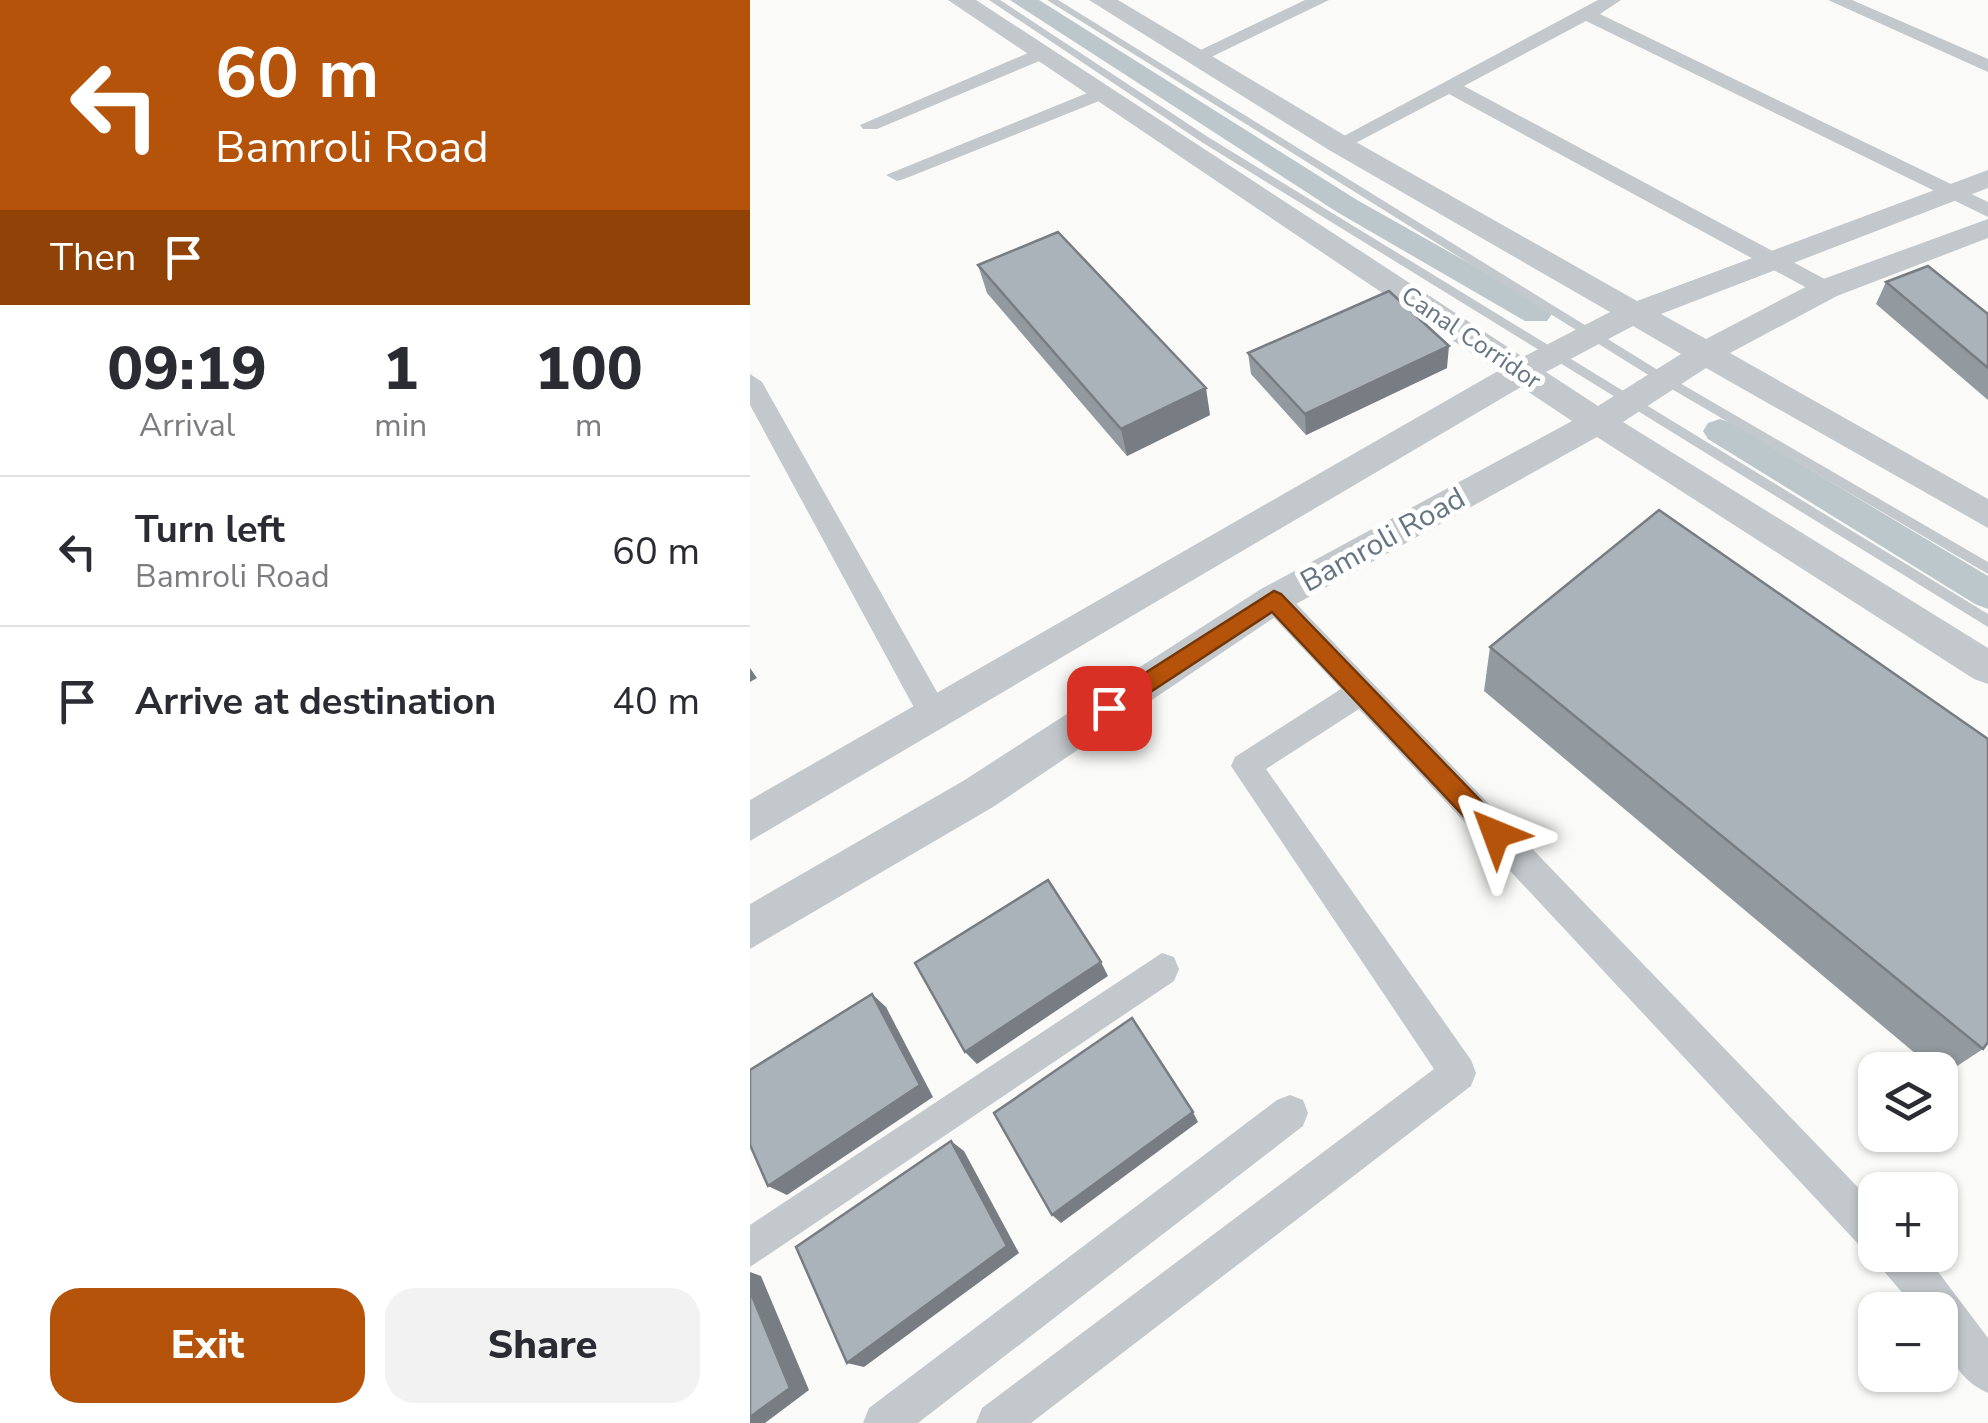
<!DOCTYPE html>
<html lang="en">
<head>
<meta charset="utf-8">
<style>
	body { margin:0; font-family:"Nunito Sans",sans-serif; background:#f2f2f3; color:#2b2b33; height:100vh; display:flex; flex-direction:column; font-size:38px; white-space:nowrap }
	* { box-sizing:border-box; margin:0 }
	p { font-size:32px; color:#7c7c81 }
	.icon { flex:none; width:55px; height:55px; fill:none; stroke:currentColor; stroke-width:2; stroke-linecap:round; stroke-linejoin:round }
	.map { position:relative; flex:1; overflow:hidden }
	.side { display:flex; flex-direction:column; background:#fff; width:750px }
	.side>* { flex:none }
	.top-card { background:#b45309; color:#fff; overflow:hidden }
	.tools { position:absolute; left:1108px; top:1052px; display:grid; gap:20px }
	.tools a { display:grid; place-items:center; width:100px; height:100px; border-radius:20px; background:#fff; box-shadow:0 2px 8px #0004; font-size:50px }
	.pin { position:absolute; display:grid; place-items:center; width:85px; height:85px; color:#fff; margin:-42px; border-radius:20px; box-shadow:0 5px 15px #0006 }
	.me { position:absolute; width:110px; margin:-55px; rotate:316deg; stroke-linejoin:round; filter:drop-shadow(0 0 8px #0008) }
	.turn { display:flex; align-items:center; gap:35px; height:210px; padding:0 50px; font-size:45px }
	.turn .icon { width:130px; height:130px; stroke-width:2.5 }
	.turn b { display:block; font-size:70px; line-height:85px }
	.then { display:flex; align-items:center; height:95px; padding:0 50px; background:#0003; gap:20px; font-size:38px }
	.eta { display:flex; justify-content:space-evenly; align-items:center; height:170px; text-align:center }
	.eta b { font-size:60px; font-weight:800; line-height:70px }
	.action { display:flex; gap:20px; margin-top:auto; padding:20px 50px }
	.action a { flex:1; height:115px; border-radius:30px; background:#b45309; color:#fff; font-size:40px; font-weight:800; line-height:115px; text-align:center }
	.action a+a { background:#f2f2f3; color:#2b2b33 }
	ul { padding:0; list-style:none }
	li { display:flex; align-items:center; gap:30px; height:150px; padding:0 50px; border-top:2px solid #e1e1e2 }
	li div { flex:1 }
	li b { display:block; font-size:38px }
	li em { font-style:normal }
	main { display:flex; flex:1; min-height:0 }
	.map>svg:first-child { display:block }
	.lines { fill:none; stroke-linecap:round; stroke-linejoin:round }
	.canal { fill:#bbc7cb; fill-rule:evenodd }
	.service { fill:#c3c8cc; fill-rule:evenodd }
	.minor { fill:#c3c8cc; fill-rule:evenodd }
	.tertiary { fill:#c3c8cc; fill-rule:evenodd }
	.wall { fill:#929a9f }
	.shaded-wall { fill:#777d82 }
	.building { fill:#aab3b9; stroke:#777d82; stroke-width:2.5 }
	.route { fill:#b45309; stroke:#753606; stroke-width:2.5 }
	.labels { text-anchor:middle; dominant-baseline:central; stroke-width:10; stroke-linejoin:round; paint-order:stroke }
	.far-street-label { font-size:25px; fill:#657683; stroke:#fff }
	.street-label { font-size:30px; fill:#657683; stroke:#fff }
</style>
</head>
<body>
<main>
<section class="side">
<div class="top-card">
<div class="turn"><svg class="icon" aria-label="left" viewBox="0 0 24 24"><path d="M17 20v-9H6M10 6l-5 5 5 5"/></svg><div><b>60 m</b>Bamroli Road</div></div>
<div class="then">Then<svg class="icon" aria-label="arrive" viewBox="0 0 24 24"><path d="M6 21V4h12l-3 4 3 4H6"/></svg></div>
</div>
<div class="eta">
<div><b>09:19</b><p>Arrival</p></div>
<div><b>1</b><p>min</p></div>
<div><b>100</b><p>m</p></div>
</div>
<ul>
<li><svg class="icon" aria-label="left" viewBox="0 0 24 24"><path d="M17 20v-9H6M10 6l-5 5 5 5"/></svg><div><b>Turn left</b><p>Bamroli Road</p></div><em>60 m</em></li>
<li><svg class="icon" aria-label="arrive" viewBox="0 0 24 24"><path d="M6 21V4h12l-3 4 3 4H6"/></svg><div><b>Arrive at destination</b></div><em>40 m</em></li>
</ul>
<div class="action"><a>Exit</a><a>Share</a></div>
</section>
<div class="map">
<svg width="1238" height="1423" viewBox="0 0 1238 1423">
	<rect width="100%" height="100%" fill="#fafaf8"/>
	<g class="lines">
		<!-- canal -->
		<path class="canal" d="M 260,0 L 289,0 L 607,200 L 797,307 L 802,314 L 797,321 L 775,321 L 587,212 Z
			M 970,419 L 982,423 L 1238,576 L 1238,609 L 1225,604 L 958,439 L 953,431 L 958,423 Z"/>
		<!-- service -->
		<path class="service" d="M 239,0 L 250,0 L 458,137 L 1238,614 L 1238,627 L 450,141 Z
			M 297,0 L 308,0 L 916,375 L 1238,562 L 1238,574 L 908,381 Z"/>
		<!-- minor -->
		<path class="minor" d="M 555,0 L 579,0 L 451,62 L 444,64 L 434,58 Z
			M 848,0 L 871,0 L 850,14 L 1238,202 L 1238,217 L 836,21 L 714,86 L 1084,284 L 1087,289 L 1084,294 L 1068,294 L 699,94 L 596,148 L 582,148 L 579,144 Z
			M 1078,0 L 1102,0 L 1238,59 L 1238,72 Z
			M 292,47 L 299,49 L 299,57 L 127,129 L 113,129 L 110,125 Z
			M 352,87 L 359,89 L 359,97 L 154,179 L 147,181 L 136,175 Z
			M 0,374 L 12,382 L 196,708 L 200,717 L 196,726 L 185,730 L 174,726 L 0,405 Z
			M 524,588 L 534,591 L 1125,1205 L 1125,1252 L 1111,1247 L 609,709 L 516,769 L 721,1060 L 726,1073 L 721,1086 L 281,1423 L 226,1423 L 232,1408 L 684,1069 L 481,766 L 485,757 L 591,689 L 514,607 L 510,599 L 514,591 Z
			M 412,953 L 424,957 L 429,969 L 424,981 L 0,1267 L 0,1225 Z
			M 540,1095 L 553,1100 L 558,1113 L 553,1126 L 168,1423 L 113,1423 L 119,1408 L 527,1100 Z
			M 1126,1255 L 1173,1255 L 1183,1265 L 1238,1338 L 1238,1393 C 1205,1379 1190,1343 1190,1310 L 1167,1310 L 1132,1269 Z"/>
		<!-- tertiary -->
		<path class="tertiary" d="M 198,0 L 226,0 L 773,357 L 860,312 L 579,150 L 339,0 L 368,0 L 599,138 L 887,301 L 1238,170 L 1238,188 L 911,314 L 956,339 L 1065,282 L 1238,219 L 1238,238 L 1087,296 L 980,353 L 1238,499 L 1238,528 L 956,368 L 873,422 L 1238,648 L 1238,684 L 1224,679 L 847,437 L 537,609 L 243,807 L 0,949 L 0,904 L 213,781 L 511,589 L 822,421 L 771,387 L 0,841 L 0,800 L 748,371 ZM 883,326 L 931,354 L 848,406 L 796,372 Z"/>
	</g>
	<!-- wall -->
	<path class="wall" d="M 228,265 L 460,415 L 377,456 L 237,293 Z
		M 1136,282 L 1238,314 L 1238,400 L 1126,304 Z
		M 498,353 L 697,368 L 556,435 L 501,374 Z
		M 740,647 L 1233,1049 L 1192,1076 L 1190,1075 L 1190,1070 L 1185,1070 L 734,691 Z"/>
	<!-- shaded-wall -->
	<path class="shaded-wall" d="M 699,346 L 697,368 L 556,435 L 555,414 Z
		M 456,388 L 460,415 L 377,456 L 371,429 Z
		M 0,668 L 7,678 L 0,682 Z
		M 351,962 L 358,976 L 227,1064 L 215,1052 Z
		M 122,994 L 136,1007 L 183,1097 L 37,1195 L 18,1186 Z
		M 443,1112 L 448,1122 L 311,1223 L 302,1215 Z
		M 201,1141 L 214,1151 L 269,1253 L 114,1367 L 97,1363 Z
		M 0,1272 L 11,1276 L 59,1390 L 15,1423 L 0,1423 Z"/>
	<!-- building -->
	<path class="building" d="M 308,232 L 456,388 L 371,429 L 228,265 Z
		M 1178,266 L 1238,314 L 1238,368 L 1136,282 Z
		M 639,291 L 699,346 L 555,414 L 498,353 Z
		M 909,510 L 1238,739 L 1238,1042 L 1233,1049 L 740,647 Z
		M 298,880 L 351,962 L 215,1052 L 165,963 Z
		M 122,994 L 170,1085 L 18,1186 L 0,1145 L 0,1070 Z
		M 382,1018 L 443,1112 L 302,1215 L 244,1113 Z
		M 201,1141 L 257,1246 L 97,1363 L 46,1247 Z
		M 0,1291 L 40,1388 L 0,1417 Z"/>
	<!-- route -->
	<path class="route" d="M 524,591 L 531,594 L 755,826 L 759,834 L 755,842 L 746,845 L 738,842 L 522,612 L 367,714 L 351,714 L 348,708 L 351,701 Z"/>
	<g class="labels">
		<!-- far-street labels -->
		<g class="far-street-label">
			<text transform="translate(721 338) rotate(34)">Canal Corridor</text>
		</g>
		<!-- street labels -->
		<g class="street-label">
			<text transform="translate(633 540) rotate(-29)">Bamroli Road</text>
		</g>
	</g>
</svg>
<div class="tools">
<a><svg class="icon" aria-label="layers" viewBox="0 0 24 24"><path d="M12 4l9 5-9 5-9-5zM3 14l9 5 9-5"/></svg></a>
<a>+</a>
<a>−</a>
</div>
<div class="pin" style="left:359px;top:708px;background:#d93025"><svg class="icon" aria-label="arrive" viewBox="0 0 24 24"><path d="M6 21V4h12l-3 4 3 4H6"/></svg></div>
<svg class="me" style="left:746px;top:834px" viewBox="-20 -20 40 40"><path d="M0-17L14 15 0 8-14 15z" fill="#b45309" stroke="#fff" stroke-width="4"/></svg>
</div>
</main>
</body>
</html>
